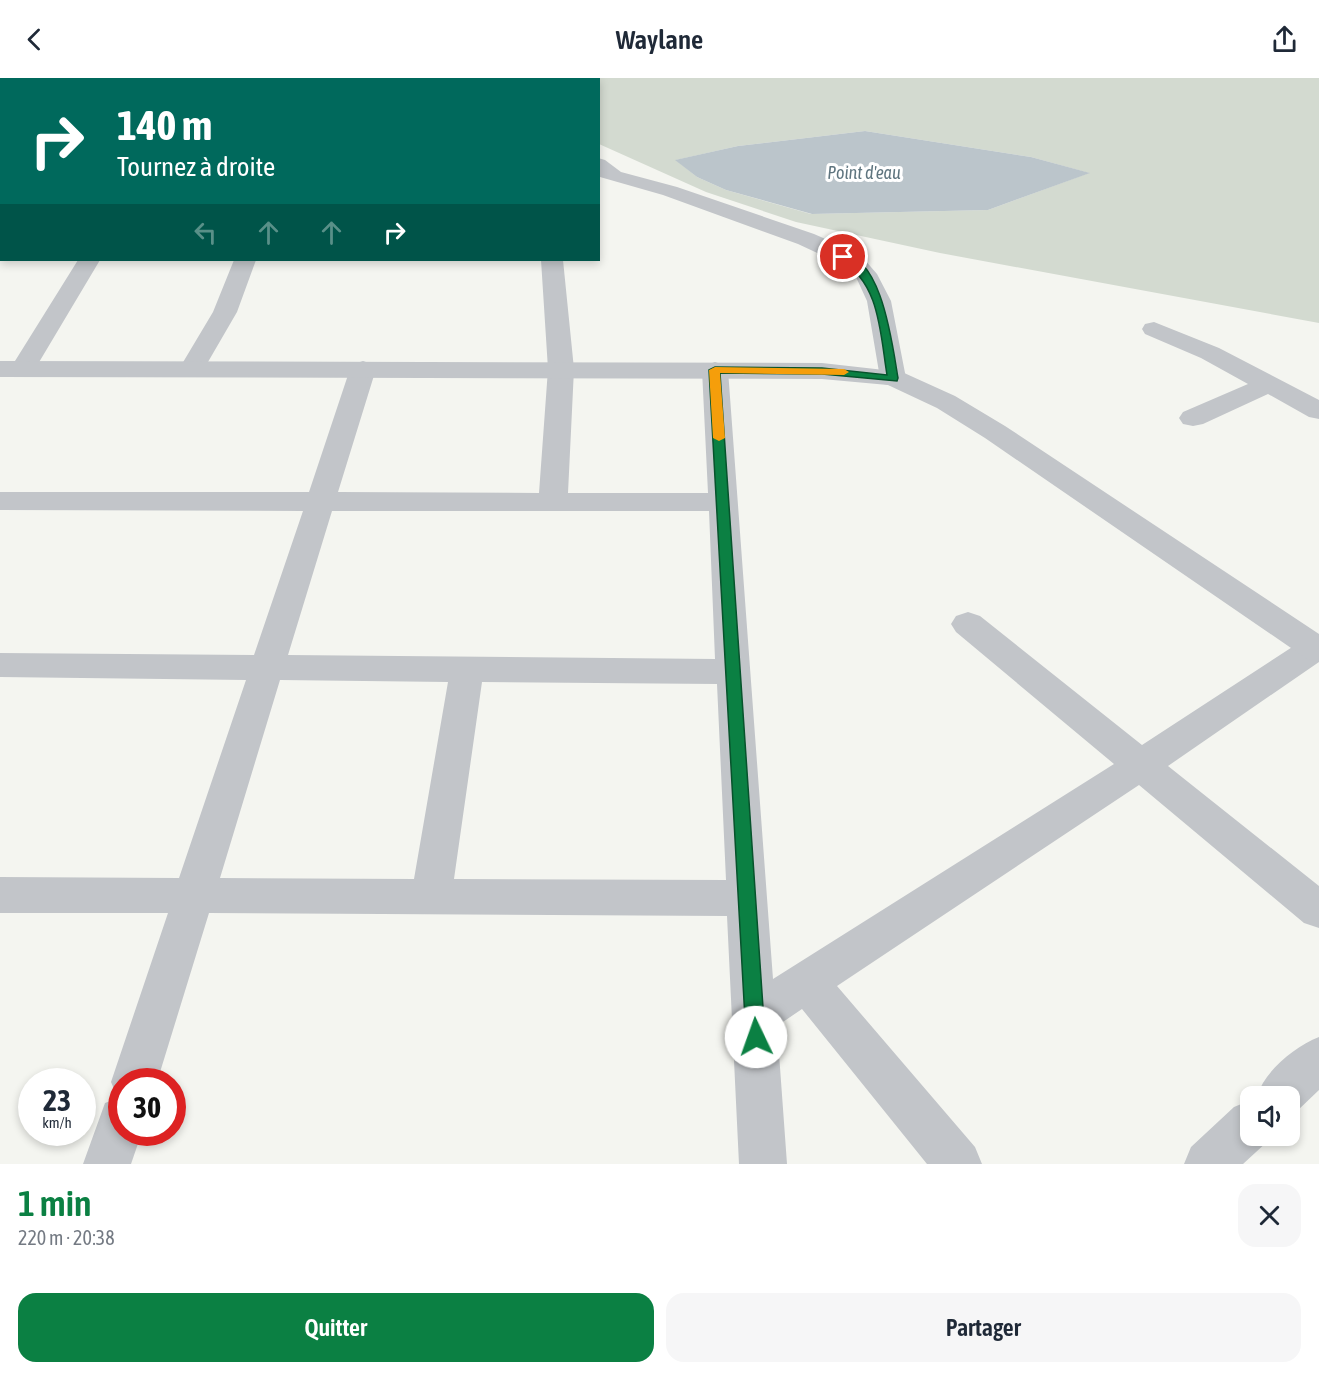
<!DOCTYPE html>
<html lang="fr">
<head>
<meta charset="utf-8">
<style>
	body { margin:0; font-family:"Asap Condensed",sans-serif; background:#f6f6f7; color:#1f2937; height:100vh; display:flex; flex-direction:column; font-size:22px; white-space:nowrap }
	* { box-sizing:border-box; margin:0 }
	p { font-size:20px; color:#747a83 }
	.icon { flex:none; width:33px; height:33px; fill:none; stroke:currentColor; stroke-width:2; stroke-linecap:round; stroke-linejoin:round }
	.map { position:relative; height:1086px; overflow:hidden }
	.sheet { display:flex; flex-direction:column; background:#fff; flex:1 }
	.sheet>* { flex:none }
	.top-card { position:absolute; left:0px; top:0px; width:600px; height:183px; box-shadow:0 3px 9px #0003; background:#00695c; color:#fff; overflow:hidden }
	.tools { position:absolute; left:1240px; top:1008px; display:grid; gap:12px }
	.tools a { display:grid; place-items:center; width:60px; height:60px; border-radius:12px; background:#fff; box-shadow:0 3px 9px #0003; font-size:30px }
	.speed { position:absolute; left:18px; top:990px; display:flex; gap:12px; font-size:30px; font-weight:700; text-align:center }
	.speed>* { display:grid; place-content:center; width:78px; height:78px; border-radius:50%; background:#fff; box-shadow:0 3px 9px #0003; line-height:1 }
	.speed small { font-size:15px; font-weight:400 }
	.speed .limit { border:9px solid #d22; background:#fff; color:#111 }
	.pin { position:absolute; display:grid; place-items:center; width:51px; height:51px; color:#fff; margin:-26px; border:3px solid #fff; border-radius:50%; box-shadow:0 2px 6px #0007 }
	.me { position:absolute; width:66px; margin:-33px; rotate:357deg; stroke-linejoin:round; filter:drop-shadow(0 0 4px #0008) }
	.turn { display:flex; align-items:center; gap:21px; height:126px; padding:0 18px; font-size:27px }
	.turn .icon { width:78px; height:78px; stroke-width:2.5 }
	.turn b { display:block; font-size:42px; line-height:51px }
	.lanes { display:flex; align-items:center; height:57px; padding:0 18px; background:#0003; justify-content:center; gap:30px; direction:ltr }
	.lanes .off { opacity:.35 }
	.round { display:grid; place-items:center; flex:none; width:63px; height:63px; border-radius:18px; background:#f6f6f7 }
	.overview { display:flex; align-items:center; justify-content:space-between; height:102px; padding:0 18px }
	h1 { font-size:36px; font-weight:600; line-height:45px; color:#0b8043 }
	.button { display:flex; gap:12px; margin-top:auto; padding:12px 18px }
	.button a { flex:1; height:69px; border-radius:18px; background:#0b8043; color:#fff; font-size:24px; font-weight:600; line-height:69px; text-align:center }
	.button a+a { background:#f6f6f7; color:#1f2937 }
	header { display:flex; justify-content:space-between; align-items:center; height:78px; padding:0 18px; background:#fff; font-size:27px; font-weight:600 }
	.map>svg:first-child { display:block }
	.green { fill:#d3dad0; fill-rule:evenodd }
	.water { fill:#bbc5cb }
	.lines { fill:none; stroke-linecap:round; stroke-linejoin:round }
	.minor { fill:#c2c5c9; fill-rule:evenodd }
	.tertiary { fill:#c2c5c9; fill-rule:evenodd }
	.route { fill:#0b8043; stroke:#07532c; stroke-width:1.5 }
	.slow { fill:#f59e0b }
	.labels { text-anchor:middle; dominant-baseline:central; stroke-width:6; stroke-linejoin:round; paint-order:stroke }
	.far-water-label { font-size:18px; font-style:italic; fill:#5f757f; stroke:#fff }
</style>
</head>
<body>
<header><svg class="icon" aria-label="back" viewBox="0 0 24 24"><path d="M15 5l-7 7 7 7"/></svg>Waylane<svg class="icon" aria-label="share" viewBox="0 0 24 24"><path d="M12 15V3M7 8l5-5 5 5M5 13v7h14v-7"/></svg></header>
<div class="map">
<svg width="1319" height="1086" viewBox="0 0 1319 1086">
	<rect width="100%" height="100%" fill="#f4f5f0"/>
	<!-- green -->
	<path class="green" d="M 489,0 L 1319,0 L 1319,245 L 940,175 L 796,144 L 706,114 L 599,66 L 598,2 ZM 865,53 L 1031,79 L 1089,95 L 988,132 L 811,136 L 726,112 L 697,99 L 676,82 L 738,68 Z"/>
	<!-- water -->
	<path class="water" d="M 865,53 L 1031,79 L 1090,95 L 988,132 L 812,136 L 726,112 L 697,99 L 675,82 L 738,68 Z"/>
	<g class="lines">
		<!-- minor -->
		<path class="minor" d="M 54,0 L 72,0 L 53,2 Z
			M 207,0 L 225,0 L 225,2 L 207,2 Z
			M 445,0 L 465,0 L 466,2 L 446,2 Z
			M 0,20 L 2,20 L 2,30 L 0,30 Z
			M 0,77 L 2,77 L 2,89 L 0,89 Z
			M 598,80 L 605,82 L 621,94 L 677,109 L 814,156 L 846,170 L 864,181 L 877,196 L 891,223 L 906,300 L 902,306 L 893,308 L 884,306 L 880,300 L 867,223 L 856,199 L 843,187 L 798,166 L 663,117 L 600,99 Z
			M 78,182 L 100,182 L 32,296 L 23,299 L 14,296 L 10,291 Z
			M 234,182 L 256,182 L 237,234 L 201,296 L 192,299 L 183,296 L 179,291 L 213,234 Z
			M 541,182 L 563,182 L 574,291 L 568,415 L 708,415 L 702,292 L 706,287 L 715,284 L 724,287 L 728,292 L 773,901 L 1114,686 L 956,554 L 951,546 L 956,538 L 968,534 L 980,538 L 1142,667 L 1303,562 L 1319,559 L 1319,584 L 1168,688 L 1319,808 L 1319,850 L 1304,845 L 1139,707 L 837,908 L 975,1069 L 982,1086 L 927,1086 L 802,931 L 777,948 L 787,1086 L 739,1086 L 727,838 L 209,835 L 157,1004 L 122,1004 L 122,1054 L 142,1054 L 131,1086 L 83,1086 L 105,1025 L 118,1020 L 111,1004 L 168,835 L 0,835 L 0,799 L 179,800 L 246,602 L 0,599 L 0,575 L 254,577 L 303,433 L 0,432 L 0,414 L 309,414 L 350,291 L 354,286 L 363,283 L 372,286 L 376,291 L 338,414 L 539,415 L 548,291 ZM 332,433 L 709,433 L 715,581 L 288,577 ZM 280,602 L 448,604 L 414,801 L 220,800 ZM 482,604 L 717,606 L 726,802 L 454,801 Z
			M 1154,244 L 1219,270 L 1319,322 L 1319,341 L 1309,339 L 1268,316 L 1203,346 L 1193,348 L 1183,346 L 1179,340 L 1183,334 L 1248,306 L 1201,280 L 1145,256 L 1142,251 L 1145,246 Z
			M 1319,959 L 1319,1012 L 1296,1034 L 1290,1037 L 1290,1018 L 1257,1018 C 1265,993 1294,969 1319,959 Z
			M 1251,1022 L 1251,1058 L 1270,1058 L 1268,1063 L 1243,1086 L 1184,1086 L 1191,1069 L 1234,1029 Z"/>
		<!-- tertiary -->
		<path class="tertiary" d="M 0,283 L 822,285 L 902,294 L 955,318 L 1005,348 L 1319,556 L 1319,584 L 1307,581 L 985,360 L 937,330 L 888,307 L 822,301 L 0,299 Z"/>
	</g>
	<!-- route -->
	<path class="route" d="M 839,177 C 882,172 893,272 898,300 L 897,303 L 822,296 L 720,295 L 765,959 L 762,965 L 756,968 L 749,965 L 746,959 L 709,292 L 715,289 L 822,290 L 887,297 C 880,254 880,204 839,181 Z"/>
	<!-- slow -->
	<path class="slow" d="M 715,289 L 844,291 L 849,294 L 844,297 L 720,295 L 725,360 L 719,363 L 713,360 L 709,292 Z"/>
	<g class="labels">
		<!-- far-water labels -->
		<g class="far-water-label">
			<text x="864" y="94">Point d'eau</text>
		</g>
	</g>
</svg>
<div class="tools">
<a><svg class="icon" aria-label="sound" viewBox="0 0 24 24"><path d="M4 9h4l5-4v14l-5-4H4zM17 9q2 3 0 6"/></svg></a>
</div>
<div class="speed"><div>23<small>km/h</small></div><div class="limit">30</div></div>
<div class="pin" style="left:843px;top:179px;background:#d93025"><svg class="icon" aria-label="arrive" viewBox="0 0 24 24"><path d="M6 21V4h12l-3 4 3 4H6"/></svg></div>
<svg class="me" style="left:756px;top:959px" viewBox="-20 -20 40 40"><circle r="19" fill="#fff"/><path d="M0-13L10 11 0 6-10 11z" fill="#0b8043"/></svg>
<div class="top-card">
<div class="turn"><svg class="icon" aria-label="right" viewBox="0 0 24 24"><path d="M7 20v-9h11M14 6l5 5-5 5"/></svg><div><b>140 m</b>Tournez à droite</div></div>
<div class="lanes"><svg class="icon off" aria-label="left" viewBox="0 0 24 24"><path d="M17 20v-9H6M10 6l-5 5 5 5"/></svg><svg class="icon off" aria-label="ahead" viewBox="0 0 24 24"><path d="M12 20V5M6 11l6-6 6 6"/></svg><svg class="icon off" aria-label="ahead" viewBox="0 0 24 24"><path d="M12 20V5M6 11l6-6 6 6"/></svg><svg class="icon" aria-label="right" viewBox="0 0 24 24"><path d="M7 20v-9h11M14 6l5 5-5 5"/></svg></div>
</div>
</div>
<section class="sheet">
<div class="overview"><div><h1>1 min</h1><p>220 m · 20:38</p></div><a class="round"><svg class="icon" aria-label="close" viewBox="0 0 24 24"><path d="M6 6l12 12M18 6L6 18"/></svg></a></div>
<div class="button"><a>Quitter</a><a>Partager</a></div>
</section>
</body>
</html>
